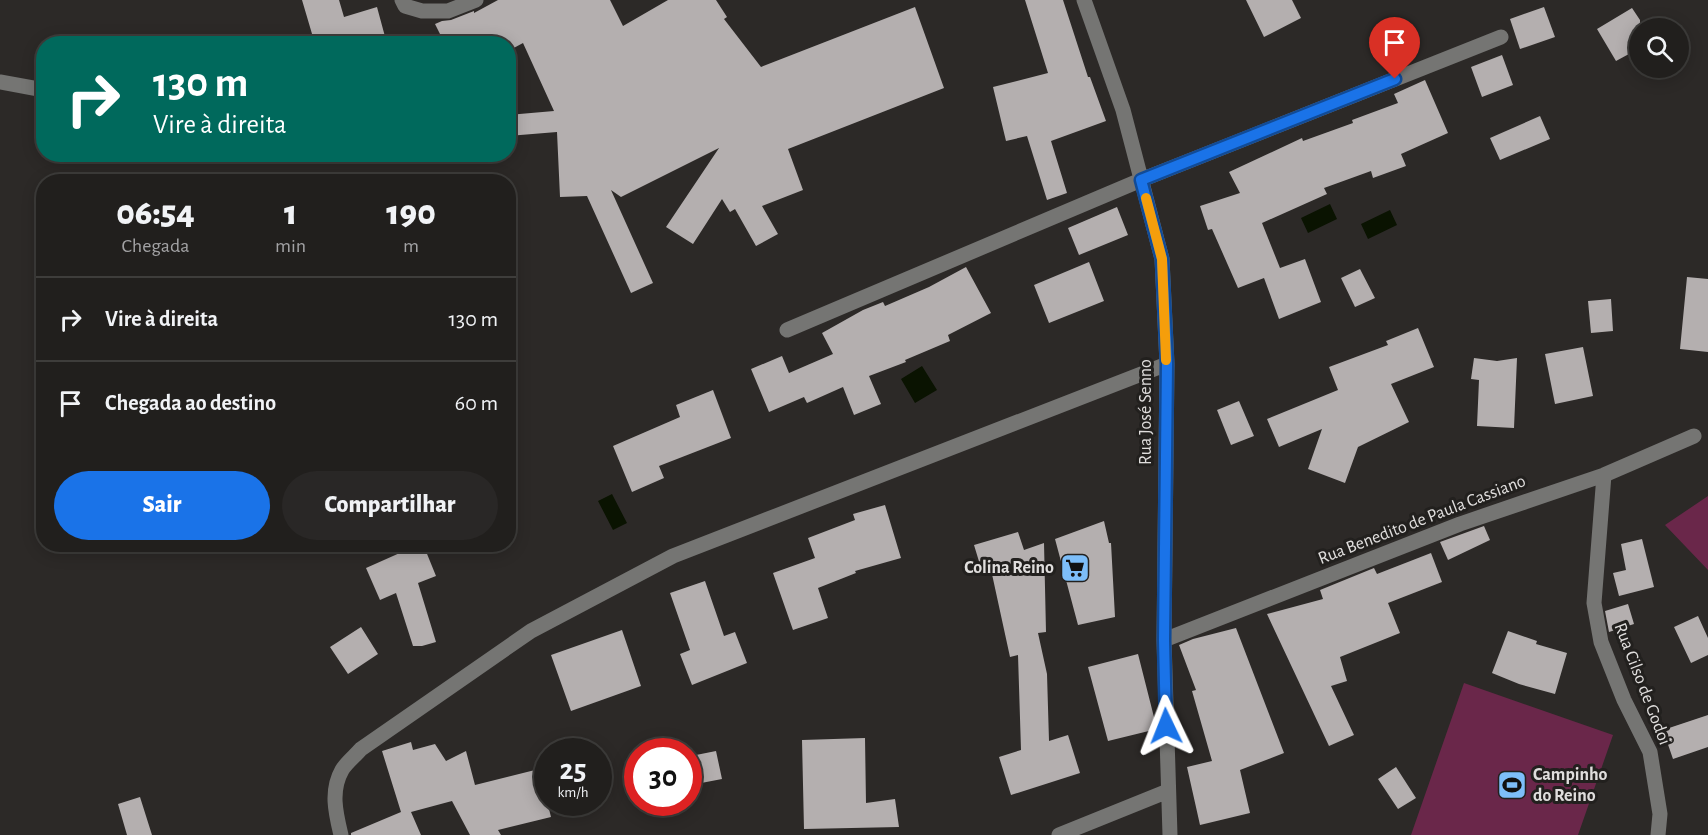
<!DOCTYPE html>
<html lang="pt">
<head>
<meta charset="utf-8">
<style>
	body { margin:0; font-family:"Alegreya Sans",sans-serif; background:#292726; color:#f1f3f6; height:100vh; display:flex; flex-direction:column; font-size:22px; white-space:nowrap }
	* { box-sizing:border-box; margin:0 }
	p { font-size:20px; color:#a2a2a4 }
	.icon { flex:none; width:33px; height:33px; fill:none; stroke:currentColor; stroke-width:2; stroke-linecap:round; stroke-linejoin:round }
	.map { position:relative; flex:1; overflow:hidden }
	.panel { position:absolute; left:36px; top:174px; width:480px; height:378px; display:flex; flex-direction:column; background:#211f1d; border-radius:24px; box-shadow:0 3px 15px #0003,0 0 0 2px #3e3d3b }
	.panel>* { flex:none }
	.guide { position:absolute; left:36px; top:36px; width:480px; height:126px; border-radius:24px; box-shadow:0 3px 15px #0003,0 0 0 2px #3e3d3b; background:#00695c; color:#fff; overflow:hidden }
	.buttons { position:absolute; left:1629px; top:18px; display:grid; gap:12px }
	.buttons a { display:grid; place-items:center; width:60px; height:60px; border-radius:50%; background:#211f1d; box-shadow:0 3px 15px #0003,0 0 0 2px #3e3d3b; font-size:30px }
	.speed { position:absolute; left:534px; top:738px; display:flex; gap:12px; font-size:30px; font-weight:700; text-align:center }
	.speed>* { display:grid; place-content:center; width:78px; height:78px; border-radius:50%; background:#211f1d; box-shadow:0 3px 15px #0003,0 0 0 2px #3e3d3b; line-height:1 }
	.speed small { font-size:15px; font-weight:400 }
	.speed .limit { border:9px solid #d22; background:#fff; color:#111 }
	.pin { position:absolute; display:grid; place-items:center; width:51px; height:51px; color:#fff; margin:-62px -26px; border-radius:50% 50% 50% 0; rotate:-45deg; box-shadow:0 0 6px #0007 }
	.pin .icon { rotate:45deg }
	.me { position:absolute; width:66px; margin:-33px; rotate:358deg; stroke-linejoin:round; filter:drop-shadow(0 0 4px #0008) }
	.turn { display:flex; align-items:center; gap:21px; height:126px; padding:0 18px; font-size:27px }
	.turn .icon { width:78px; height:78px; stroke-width:2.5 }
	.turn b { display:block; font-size:42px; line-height:51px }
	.eta { display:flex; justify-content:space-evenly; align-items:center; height:102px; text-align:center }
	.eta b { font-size:36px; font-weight:800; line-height:42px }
	.button { display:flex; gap:12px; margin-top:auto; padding:12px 18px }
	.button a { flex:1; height:69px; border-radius:36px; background:#1a73e8; color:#fff; font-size:24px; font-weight:800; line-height:69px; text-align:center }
	.button a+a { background:#292726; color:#f1f3f6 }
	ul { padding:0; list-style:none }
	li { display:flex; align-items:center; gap:18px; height:84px; padding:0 18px; border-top:2px solid #3e3d3b }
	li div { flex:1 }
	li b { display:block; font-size:22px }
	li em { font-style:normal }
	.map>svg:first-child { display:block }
	.green { fill:#6a274a }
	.water { fill:#0a1301 }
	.building { fill:#b4afaf }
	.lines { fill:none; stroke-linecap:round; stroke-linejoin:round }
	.minor { stroke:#757573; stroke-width:15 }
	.route-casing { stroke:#114b97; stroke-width:15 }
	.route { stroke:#1a73e8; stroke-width:10 }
	.slow { stroke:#f59e0b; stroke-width:10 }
	.labels { text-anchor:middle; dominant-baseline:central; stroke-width:6; stroke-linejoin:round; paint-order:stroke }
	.street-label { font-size:18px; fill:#e0dedd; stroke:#22201e }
	.poi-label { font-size:18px; font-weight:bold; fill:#e0dedd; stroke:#22201e; text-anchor:end }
</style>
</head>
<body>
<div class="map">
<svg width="1708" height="835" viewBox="0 0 1708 835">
	<rect width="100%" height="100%" fill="#2c2927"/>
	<!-- green -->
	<path class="green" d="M 1708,496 L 1708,570 L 1665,525 Z
		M 1464,683 L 1613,735 L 1578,835 L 1411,835 Z"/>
	<!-- water -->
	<path class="water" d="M 1330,204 L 1337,219 L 1308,233 L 1301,218 Z
		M 1390,210 L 1397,225 L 1368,239 L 1361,224 Z
		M 922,366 L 937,390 L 915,403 L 901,379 Z
		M 612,494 L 627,523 L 613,530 L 598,501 Z"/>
	<!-- building -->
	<path class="building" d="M 302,0 L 339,0 L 344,17 L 377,7 L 387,44 L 315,44 Z
		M 498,0 L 610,0 L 623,26 L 668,0 L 716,0 L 727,17 L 724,19 L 761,67 L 915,7 L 944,88 L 788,149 L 803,190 L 762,206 L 778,234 L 756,246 L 735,209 L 730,212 L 722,199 L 693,244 L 666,227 L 719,148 L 621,197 L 611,190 L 653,283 L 631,293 L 587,196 L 560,197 L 557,132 L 508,136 L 508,115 L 554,111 L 523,43 L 510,50 L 508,44 L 445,44 L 435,24 L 442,21 L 451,20 L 474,11 L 474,13 Z
		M 1025,0 L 1063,0 L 1088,77 L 1090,77 L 1106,121 L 1051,141 L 1067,193 L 1047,200 L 1027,136 L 1006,141 L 993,87 L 1048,73 Z
		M 1246,0 L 1292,0 L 1301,18 L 1264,37 Z
		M 1544,7 L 1555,37 L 1520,49 L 1510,19 Z
		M 1632,8 L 1640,20 L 1640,48 L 1616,61 L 1597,29 Z
		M 1502,55 L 1513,85 L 1482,97 L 1471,67 Z
		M 1425,80 L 1448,133 L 1401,154 L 1406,166 L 1373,178 L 1371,171 L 1324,188 L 1327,194 L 1262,223 L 1280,268 L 1305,259 L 1321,302 L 1279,319 L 1264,278 L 1238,288 L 1212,229 L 1208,230 L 1200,206 L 1240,193 L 1229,172 L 1302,138 L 1303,141 L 1353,123 L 1352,120 L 1398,103 L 1394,94 Z
		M 1540,116 L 1550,139 L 1500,160 L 1490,138 Z
		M 1117,207 L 1128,235 L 1079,255 L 1068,228 Z
		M 1089,262 L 1104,301 L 1049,323 L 1034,285 Z
		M 966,267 L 991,313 L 948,335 L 950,341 L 905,360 L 906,362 L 869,376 L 881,404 L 854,415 L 843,387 L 807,403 L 804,397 L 769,412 L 751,369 L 782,356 L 789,373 L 833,354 L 822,333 L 863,310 L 883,302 L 885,306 L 929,287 Z
		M 1360,269 L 1375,298 L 1355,307 L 1341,278 Z
		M 1687,277 L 1708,279 L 1708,352 L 1680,349 Z
		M 1611,299 L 1613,331 L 1591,333 L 1588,301 Z
		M 1418,328 L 1434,367 L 1391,384 L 1409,422 L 1358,447 L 1345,483 L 1308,469 L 1322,429 L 1279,447 L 1267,419 L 1338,390 L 1329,367 L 1388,345 L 1386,341 Z
		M 1583,347 L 1593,396 L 1555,404 L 1545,354 Z
		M 1474,358 L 1497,361 L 1517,358 L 1514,428 L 1477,426 L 1479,380 L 1471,379 Z
		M 713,390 L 731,438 L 659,466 L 664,478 L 632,492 L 613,446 L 680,417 L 676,405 Z
		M 1239,401 L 1254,436 L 1231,445 L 1217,410 Z
		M 885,505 L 901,558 L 855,571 L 856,573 L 818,588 L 828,618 L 793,630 L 773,573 L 815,558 L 808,538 L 855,520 L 853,514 Z
		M 1104,521 L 1109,543 L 1111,543 L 1115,617 L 1078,625 L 1055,539 Z
		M 1484,526 L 1490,540 L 1448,560 L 1440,542 Z
		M 1018,532 L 1024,550 L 1044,543 L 1046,632 L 1038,633 L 1047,674 L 1049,741 L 1068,735 L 1080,773 L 1011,795 L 999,757 L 1021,750 L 1018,655 L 1010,657 L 990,565 L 981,568 L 974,545 Z
		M 1642,539 L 1654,587 L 1619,596 L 1613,573 L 1626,570 L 1621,544 Z
		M 420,544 L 423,544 L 436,576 L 418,583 L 436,642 L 422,646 L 413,646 L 396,593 L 380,600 L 366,568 Z
		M 1431,553 L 1442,582 L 1388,603 L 1400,633 L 1340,657 L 1347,681 L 1331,686 L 1354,735 L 1329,746 L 1267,614 L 1323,599 L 1320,590 L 1374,568 L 1377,574 Z
		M 705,581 L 724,636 L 735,632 L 747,663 L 692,685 L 680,654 L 690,650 L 670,593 Z
		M 1628,604 L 1634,624 L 1609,632 L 1605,611 Z
		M 1698,616 L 1708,638 L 1708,655 L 1691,663 L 1674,627 Z
		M 361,627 L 378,654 L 348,674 L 330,647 Z
		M 1236,628 L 1284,753 L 1240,770 L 1250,813 L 1200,825 L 1187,767 L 1212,761 L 1192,691 L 1196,690 L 1179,645 L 1193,639 Z
		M 622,630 L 641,686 L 571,711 L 551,655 Z
		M 1508,631 L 1537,641 L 1536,644 L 1567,653 L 1555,694 L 1519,684 L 1492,673 Z
		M 1138,654 L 1157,729 L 1108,741 L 1088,667 Z
		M 1708,715 L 1708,747 L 1673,759 L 1663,730 Z
		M 865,738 L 866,803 L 895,799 L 899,827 L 804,829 L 802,740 Z
		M 411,742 L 413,750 L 435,744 L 446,761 L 466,751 L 475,785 L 539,769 L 551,817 L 498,830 L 501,835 L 470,835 L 452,801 L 411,812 L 421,835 L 351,835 L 351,833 L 401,812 L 382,751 Z
		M 716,751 L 722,779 L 696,784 L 691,756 Z
		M 1396,767 L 1416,798 L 1398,809 L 1378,779 Z
		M 140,797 L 152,835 L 127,835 L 118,804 Z"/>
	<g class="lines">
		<!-- minor -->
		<path class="minor" d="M 402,0 L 405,6 L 422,11 L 448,11 L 476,0
			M 1084,0 L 1123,110 L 1162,259 L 1167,364 L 1164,640 L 1170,835
			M 0,82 L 44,90
			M 787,330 L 1141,180 L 1501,37
			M 1604,475 L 1594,603 L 1601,642 L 1624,700 L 1650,752 L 1660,814 L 1658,835
			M 1164,640 L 1460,524 L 1604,475 L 1694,436
			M 341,835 C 336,814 330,791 342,770 C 346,763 355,756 361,749 L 531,631 L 673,556 L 1167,364
			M 1059,835 L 1168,791"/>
	</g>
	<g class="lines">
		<!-- route casing -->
		<g class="route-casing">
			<path id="route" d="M 1166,726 L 1164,640 L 1167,364 L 1162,259 L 1141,180 L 1395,79"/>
		</g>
		<!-- route -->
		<use href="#route" class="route"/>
		<!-- slow -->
		<path class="slow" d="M 1146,198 L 1162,259 L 1166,360"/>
	</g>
	<!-- icons -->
	<defs>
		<g id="supermarket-square" transform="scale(1.5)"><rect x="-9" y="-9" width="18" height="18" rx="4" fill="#7dbef9" stroke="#22201e"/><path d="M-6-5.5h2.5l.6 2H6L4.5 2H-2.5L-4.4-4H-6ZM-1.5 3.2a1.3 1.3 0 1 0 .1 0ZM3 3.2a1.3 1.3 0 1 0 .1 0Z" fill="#111"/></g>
		<g id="stadium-square" transform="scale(1.5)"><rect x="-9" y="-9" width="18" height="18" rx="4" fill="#7dbef9" stroke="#22201e"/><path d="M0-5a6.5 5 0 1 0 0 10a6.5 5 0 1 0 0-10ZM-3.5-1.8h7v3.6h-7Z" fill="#111"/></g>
	</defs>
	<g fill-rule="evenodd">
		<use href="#supermarket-square" x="1075" y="568"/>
		<use href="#stadium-square" x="1512" y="785"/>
	</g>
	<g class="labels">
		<!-- street labels -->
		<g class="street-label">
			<text transform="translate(1146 412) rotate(-90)">Rua José Senno</text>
			<text transform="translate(1422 520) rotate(-21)">Rua Benedito de Paula Cassiano</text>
			<text transform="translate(1642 684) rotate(69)">Rua Cilso de Godoi</text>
		</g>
		<!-- poi labels -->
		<g class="poi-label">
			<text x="1054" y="568">Colina Reino</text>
			<text x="1533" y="775" text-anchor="start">Campinho<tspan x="1533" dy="21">do Reino</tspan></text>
		</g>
	</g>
</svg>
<div class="buttons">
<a><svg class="icon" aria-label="search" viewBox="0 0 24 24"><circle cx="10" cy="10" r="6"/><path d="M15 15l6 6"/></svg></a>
</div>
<div class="speed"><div>25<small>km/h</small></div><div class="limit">30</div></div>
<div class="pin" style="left:1395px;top:79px;background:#d93025"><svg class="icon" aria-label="arrive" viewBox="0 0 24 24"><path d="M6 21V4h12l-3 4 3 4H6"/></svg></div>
<svg class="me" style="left:1166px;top:726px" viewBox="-20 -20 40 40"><path d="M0-17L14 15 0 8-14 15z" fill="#1a73e8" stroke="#fff" stroke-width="4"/></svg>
<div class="guide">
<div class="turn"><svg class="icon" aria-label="right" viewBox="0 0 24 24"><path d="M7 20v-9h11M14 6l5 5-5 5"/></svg><div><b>130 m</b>Vire à direita</div></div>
</div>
<section class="panel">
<div class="eta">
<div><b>06:54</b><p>Chegada</p></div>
<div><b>1</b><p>min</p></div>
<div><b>190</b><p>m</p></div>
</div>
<ul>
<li><svg class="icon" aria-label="right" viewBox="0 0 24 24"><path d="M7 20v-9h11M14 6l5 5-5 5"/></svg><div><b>Vire à direita</b></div><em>130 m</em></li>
<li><svg class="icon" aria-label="arrive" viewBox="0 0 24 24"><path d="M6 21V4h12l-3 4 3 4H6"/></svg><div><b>Chegada ao destino</b></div><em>60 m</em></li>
</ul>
<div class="button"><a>Sair</a><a>Compartilhar</a></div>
</section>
</div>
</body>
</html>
